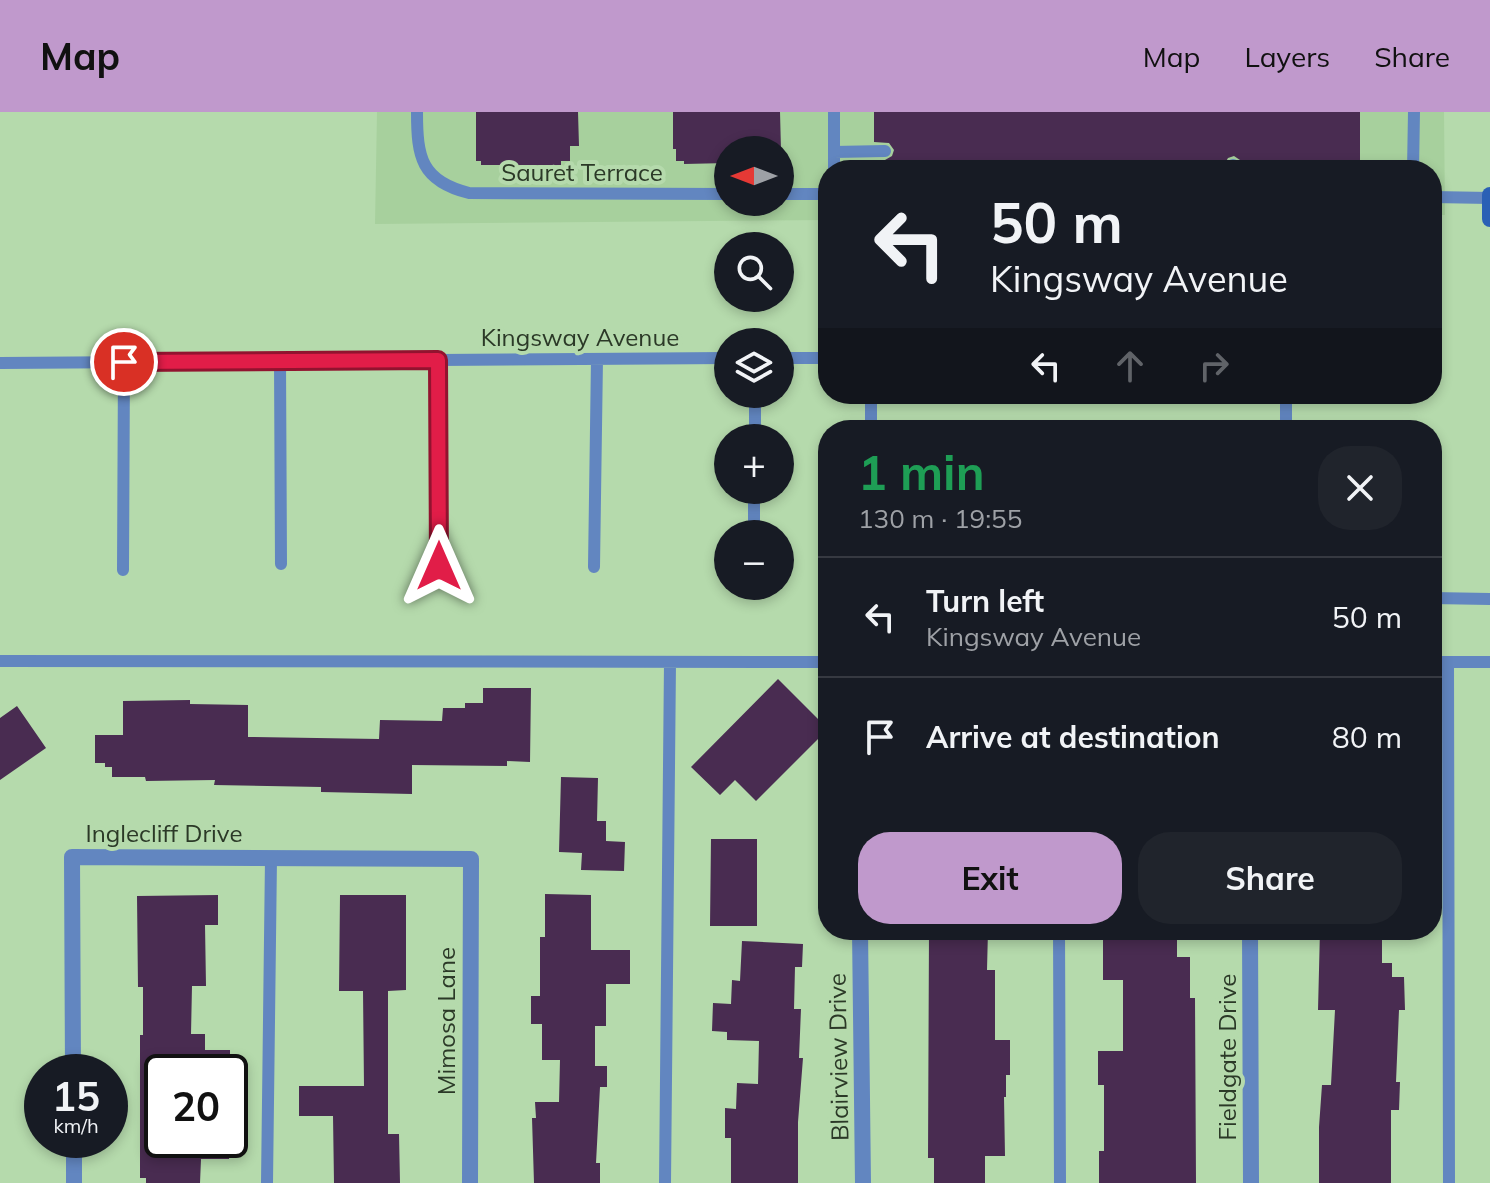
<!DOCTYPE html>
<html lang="en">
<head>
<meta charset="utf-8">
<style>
	body { margin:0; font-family:Mulish,sans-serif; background:#20242c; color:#f1f3f6; height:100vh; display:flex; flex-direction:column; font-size:30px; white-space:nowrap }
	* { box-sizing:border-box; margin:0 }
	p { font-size:26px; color:#9ea1a6 }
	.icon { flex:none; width:44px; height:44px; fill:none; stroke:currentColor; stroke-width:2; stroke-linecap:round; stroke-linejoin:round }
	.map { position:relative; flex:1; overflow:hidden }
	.side { position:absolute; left:818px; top:308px; width:624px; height:520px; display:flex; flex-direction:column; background:#171b24; border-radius:32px; box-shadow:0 4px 12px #0003 }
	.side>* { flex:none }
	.banner { position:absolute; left:818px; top:48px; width:624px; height:244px; border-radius:32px; box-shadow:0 4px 12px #0003; background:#171b24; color:#f1f3f6; overflow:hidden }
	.needle { width:52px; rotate:270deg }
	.buttons { position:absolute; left:714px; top:24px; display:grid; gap:16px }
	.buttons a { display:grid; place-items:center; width:80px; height:80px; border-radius:50%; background:#171b24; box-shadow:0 4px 12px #0003; font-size:40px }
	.speed { position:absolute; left:24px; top:942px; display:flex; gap:16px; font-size:40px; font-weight:700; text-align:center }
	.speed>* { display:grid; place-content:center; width:104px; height:104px; border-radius:50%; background:#171b24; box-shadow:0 4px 12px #0003; line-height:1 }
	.speed small { font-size:20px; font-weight:400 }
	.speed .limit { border:4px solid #111; border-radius:12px; background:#fff; color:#111 }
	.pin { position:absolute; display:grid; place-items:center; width:68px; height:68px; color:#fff; margin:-34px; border:4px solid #fff; border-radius:50%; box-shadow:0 2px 8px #0007 }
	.me { position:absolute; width:88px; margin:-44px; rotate:0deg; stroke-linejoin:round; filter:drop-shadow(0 0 6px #0008) }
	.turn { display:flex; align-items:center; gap:28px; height:168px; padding:0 40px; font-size:36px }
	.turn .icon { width:104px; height:104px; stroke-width:2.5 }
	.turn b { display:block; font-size:56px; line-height:68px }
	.lanes { display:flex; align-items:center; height:76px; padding:0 40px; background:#0003; justify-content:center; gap:40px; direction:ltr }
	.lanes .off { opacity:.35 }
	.round { display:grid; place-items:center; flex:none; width:84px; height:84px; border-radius:32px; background:#20242c }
	.overview { display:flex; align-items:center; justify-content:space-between; height:136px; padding:0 40px }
	h1 { font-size:48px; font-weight:700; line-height:60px; color:#1e9e55 }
	.action { display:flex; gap:16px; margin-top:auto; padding:16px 40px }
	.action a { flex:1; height:92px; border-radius:32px; background:#c099cc; color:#111; font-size:32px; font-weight:700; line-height:92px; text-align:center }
	.action a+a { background:#20242c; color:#f1f3f6 }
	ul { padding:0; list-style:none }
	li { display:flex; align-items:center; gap:24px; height:120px; padding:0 40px; border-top:2px solid #363941 }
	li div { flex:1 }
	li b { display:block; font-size:30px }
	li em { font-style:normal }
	header { display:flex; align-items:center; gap:48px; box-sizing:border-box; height:112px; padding:0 40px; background:#c099cc; color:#111 }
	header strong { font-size:38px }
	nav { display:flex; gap:44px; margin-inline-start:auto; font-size:28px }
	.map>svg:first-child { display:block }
	.built { fill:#a7d09d; fill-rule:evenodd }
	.building { fill:#492c51 }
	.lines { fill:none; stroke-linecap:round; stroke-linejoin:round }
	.service { stroke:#6286c0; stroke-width:12 }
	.minor { stroke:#6286c0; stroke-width:16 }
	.secondary { stroke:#2a60b5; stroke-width:16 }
	.route-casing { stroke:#92132f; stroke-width:20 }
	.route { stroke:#e11d48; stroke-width:14 }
	.labels { text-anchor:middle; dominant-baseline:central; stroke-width:8; stroke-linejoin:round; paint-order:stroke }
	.street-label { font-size:24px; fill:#2b3927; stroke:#b5daac }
</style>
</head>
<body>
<header>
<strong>Map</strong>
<nav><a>Map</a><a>Layers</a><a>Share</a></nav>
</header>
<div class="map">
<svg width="1490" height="1071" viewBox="0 0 1490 1071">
	<rect width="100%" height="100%" fill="#b5daac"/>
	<!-- built -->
	<path class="built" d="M 377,0 L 1444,0 L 1445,103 L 1432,103 L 1432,58 L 828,58 L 828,108 L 375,112 ZM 728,38 L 780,38 L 780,90 L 728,90 Z"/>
	<!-- building -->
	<path class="building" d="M 476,0 L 578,0 L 579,34 L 570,34 L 570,49 L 561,49 L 561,53 L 481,53 L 481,49 L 476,49 Z
		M 673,0 L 780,0 L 781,38 L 728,38 L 728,51 L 684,52 L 684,49 L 676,49 L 676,37 L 673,37 Z
		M 874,0 L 1360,0 L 1360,53 L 1242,53 L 1240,48 L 1234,44 L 1228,46 L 1224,53 L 885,53 L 885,48 L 892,44 L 894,38 L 889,31 L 874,30 Z
		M 778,567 L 828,617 L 756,689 L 735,668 L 720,683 L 691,655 Z
		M 483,576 L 531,576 L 530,650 L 507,649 L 507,654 L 412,653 L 412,682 L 321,680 L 321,675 L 214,673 L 215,668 L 146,669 L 145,665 L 112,665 L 112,655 L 105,655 L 105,651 L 95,651 L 95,623 L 123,623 L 123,589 L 190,588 L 190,592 L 248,593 L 248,625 L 379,627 L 380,608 L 442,609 L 443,596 L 465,596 L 465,591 L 483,591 Z
		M 17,594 L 46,636 L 0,668 L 0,606 Z
		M 561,665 L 598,666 L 597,709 L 606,709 L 606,729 L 625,730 L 624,759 L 581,758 L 582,741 L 559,740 Z
		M 711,727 L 757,727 L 757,814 L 710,814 Z
		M 545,782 L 591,783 L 591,838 L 630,838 L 630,872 L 606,872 L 606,914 L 595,914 L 595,954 L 607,954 L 607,975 L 600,975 L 596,1051 L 600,1051 L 600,1071 L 534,1071 L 532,1006 L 536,1006 L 535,990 L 559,990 L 560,948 L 542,948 L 542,912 L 531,912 L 531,884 L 540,884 L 540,825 L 545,825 Z
		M 218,783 L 218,813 L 205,813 L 206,874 L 192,874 L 191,922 L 205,922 L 205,938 L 230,938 L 230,960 L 162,960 L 162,1028 L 229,1028 L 229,1047 L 201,1047 L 200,1071 L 146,1071 L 146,1066 L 140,1066 L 140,923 L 143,923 L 143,875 L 138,875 L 137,784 Z
		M 340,783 L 406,783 L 406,878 L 388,879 L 388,1022 L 399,1022 L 400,1071 L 334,1071 L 333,1004 L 299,1004 L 299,974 L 364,974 L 363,879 L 339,879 Z
		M 929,818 L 988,818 L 987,858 L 995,858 L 995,928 L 1010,928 L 1010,963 L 1006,963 L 1006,985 L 1004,985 L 1005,1044 L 985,1044 L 985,1071 L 934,1071 L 934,1046 L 928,1046 Z
		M 1139,818 L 1177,818 L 1177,845 L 1190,845 L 1190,886 L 1195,886 L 1196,1071 L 1099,1071 L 1099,1039 L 1104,1039 L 1104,973 L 1098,973 L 1098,939 L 1123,939 L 1123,868 L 1103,868 L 1103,825 L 1139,828 Z
		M 1320,818 L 1382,818 L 1382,851 L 1392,851 L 1392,865 L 1404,865 L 1405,898 L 1399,898 L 1396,970 L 1400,970 L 1399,998 L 1391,998 L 1391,1071 L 1319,1071 L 1319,1015 L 1322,973 L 1331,973 L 1335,898 L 1318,898 Z
		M 742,829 L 803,832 L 802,855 L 795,855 L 794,897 L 801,897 L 799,946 L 803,946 L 798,1010 L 798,1071 L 731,1071 L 731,1026 L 725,1026 L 725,996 L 736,997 L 737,971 L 758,972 L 759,929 L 727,928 L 727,920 L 712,919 L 713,891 L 731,892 L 732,868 L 740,869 Z"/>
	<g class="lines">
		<!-- service -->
		<path class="service" d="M 417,0 C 417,45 421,69 469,81 L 728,82
			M 834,0 L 834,58
			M 834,40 L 885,39
			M 1233,58 L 1233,53
			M 1413,58 L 1414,0
			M 780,82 L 828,82
			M 1432,85 L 1490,86
			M 780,246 L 828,246
			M 438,248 L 439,454
			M 280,249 L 281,452
			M 0,251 L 728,246
			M 871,318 L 871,282
			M 1286,318 L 1286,282
			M 755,326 L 755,282
			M 754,422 L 754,378
			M 594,455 L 597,247
			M 123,458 L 124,250
			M 1432,486 L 1490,487
			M 0,549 L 828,550
			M 1432,550 L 1490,550
			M 1448,550 L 1449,1071
			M 1059,818 L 1060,1071
			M 267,1071 L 271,746
			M 665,1071 L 670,550"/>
		<!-- minor -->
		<path class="minor" d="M 860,818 L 863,1071
			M 1250,818 L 1251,1071
			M 73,960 L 72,745 L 471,747 L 470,1071
			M 74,1028 L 74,1071"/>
		<!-- secondary -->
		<path class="secondary" d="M 1490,83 L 1490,107"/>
	</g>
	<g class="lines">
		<!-- route casing -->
		<g class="route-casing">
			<path id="route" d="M 124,250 L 438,248 L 439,454"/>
		</g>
		<!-- route -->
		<use href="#route" class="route"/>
	</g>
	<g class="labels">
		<!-- street labels -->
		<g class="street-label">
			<text x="582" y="60">Sauret Terrace</text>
			<text x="580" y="225">Kingsway Avenue</text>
			<text x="164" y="721">Inglecliff Drive</text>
			<text transform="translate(446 909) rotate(-90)">Mimosa Lane</text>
			<text transform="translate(838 945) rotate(-91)">Blairview Drive</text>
			<text transform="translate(1227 945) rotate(-90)">Fieldgate Drive</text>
		</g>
	</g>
</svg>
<div class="buttons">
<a><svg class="needle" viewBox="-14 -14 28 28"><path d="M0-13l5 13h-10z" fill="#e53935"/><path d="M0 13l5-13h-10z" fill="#9ea1a6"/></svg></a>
<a><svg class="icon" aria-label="search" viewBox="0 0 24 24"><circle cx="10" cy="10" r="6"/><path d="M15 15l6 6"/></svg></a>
<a><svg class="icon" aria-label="layers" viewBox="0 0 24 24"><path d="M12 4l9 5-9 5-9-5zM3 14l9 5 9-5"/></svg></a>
<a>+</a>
<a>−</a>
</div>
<div class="speed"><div>15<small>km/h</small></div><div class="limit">20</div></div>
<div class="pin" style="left:124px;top:250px;background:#d93025"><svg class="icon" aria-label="arrive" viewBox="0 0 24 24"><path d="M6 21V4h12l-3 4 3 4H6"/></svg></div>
<svg class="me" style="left:439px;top:454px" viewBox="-20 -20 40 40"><path d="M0-17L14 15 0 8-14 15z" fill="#e11d48" stroke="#fff" stroke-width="4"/></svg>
<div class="banner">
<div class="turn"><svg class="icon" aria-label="left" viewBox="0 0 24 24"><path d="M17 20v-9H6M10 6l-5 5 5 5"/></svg><div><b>50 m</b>Kingsway Avenue</div></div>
<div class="lanes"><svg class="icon" aria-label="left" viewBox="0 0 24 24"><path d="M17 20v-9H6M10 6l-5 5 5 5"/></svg><svg class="icon off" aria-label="ahead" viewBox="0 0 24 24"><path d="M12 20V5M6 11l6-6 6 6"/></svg><svg class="icon off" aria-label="right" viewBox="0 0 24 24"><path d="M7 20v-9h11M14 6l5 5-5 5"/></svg></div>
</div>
<section class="side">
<div class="overview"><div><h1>1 min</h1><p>130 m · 19:55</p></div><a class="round"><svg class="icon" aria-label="close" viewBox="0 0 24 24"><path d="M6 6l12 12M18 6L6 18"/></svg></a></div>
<ul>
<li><svg class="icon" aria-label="left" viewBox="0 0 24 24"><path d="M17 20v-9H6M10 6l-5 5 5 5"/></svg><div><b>Turn left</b><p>Kingsway Avenue</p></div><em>50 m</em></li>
<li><svg class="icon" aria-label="arrive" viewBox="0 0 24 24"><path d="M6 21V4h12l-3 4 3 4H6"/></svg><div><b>Arrive at destination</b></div><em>80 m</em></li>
</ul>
<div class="action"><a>Exit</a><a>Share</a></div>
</section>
</div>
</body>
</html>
